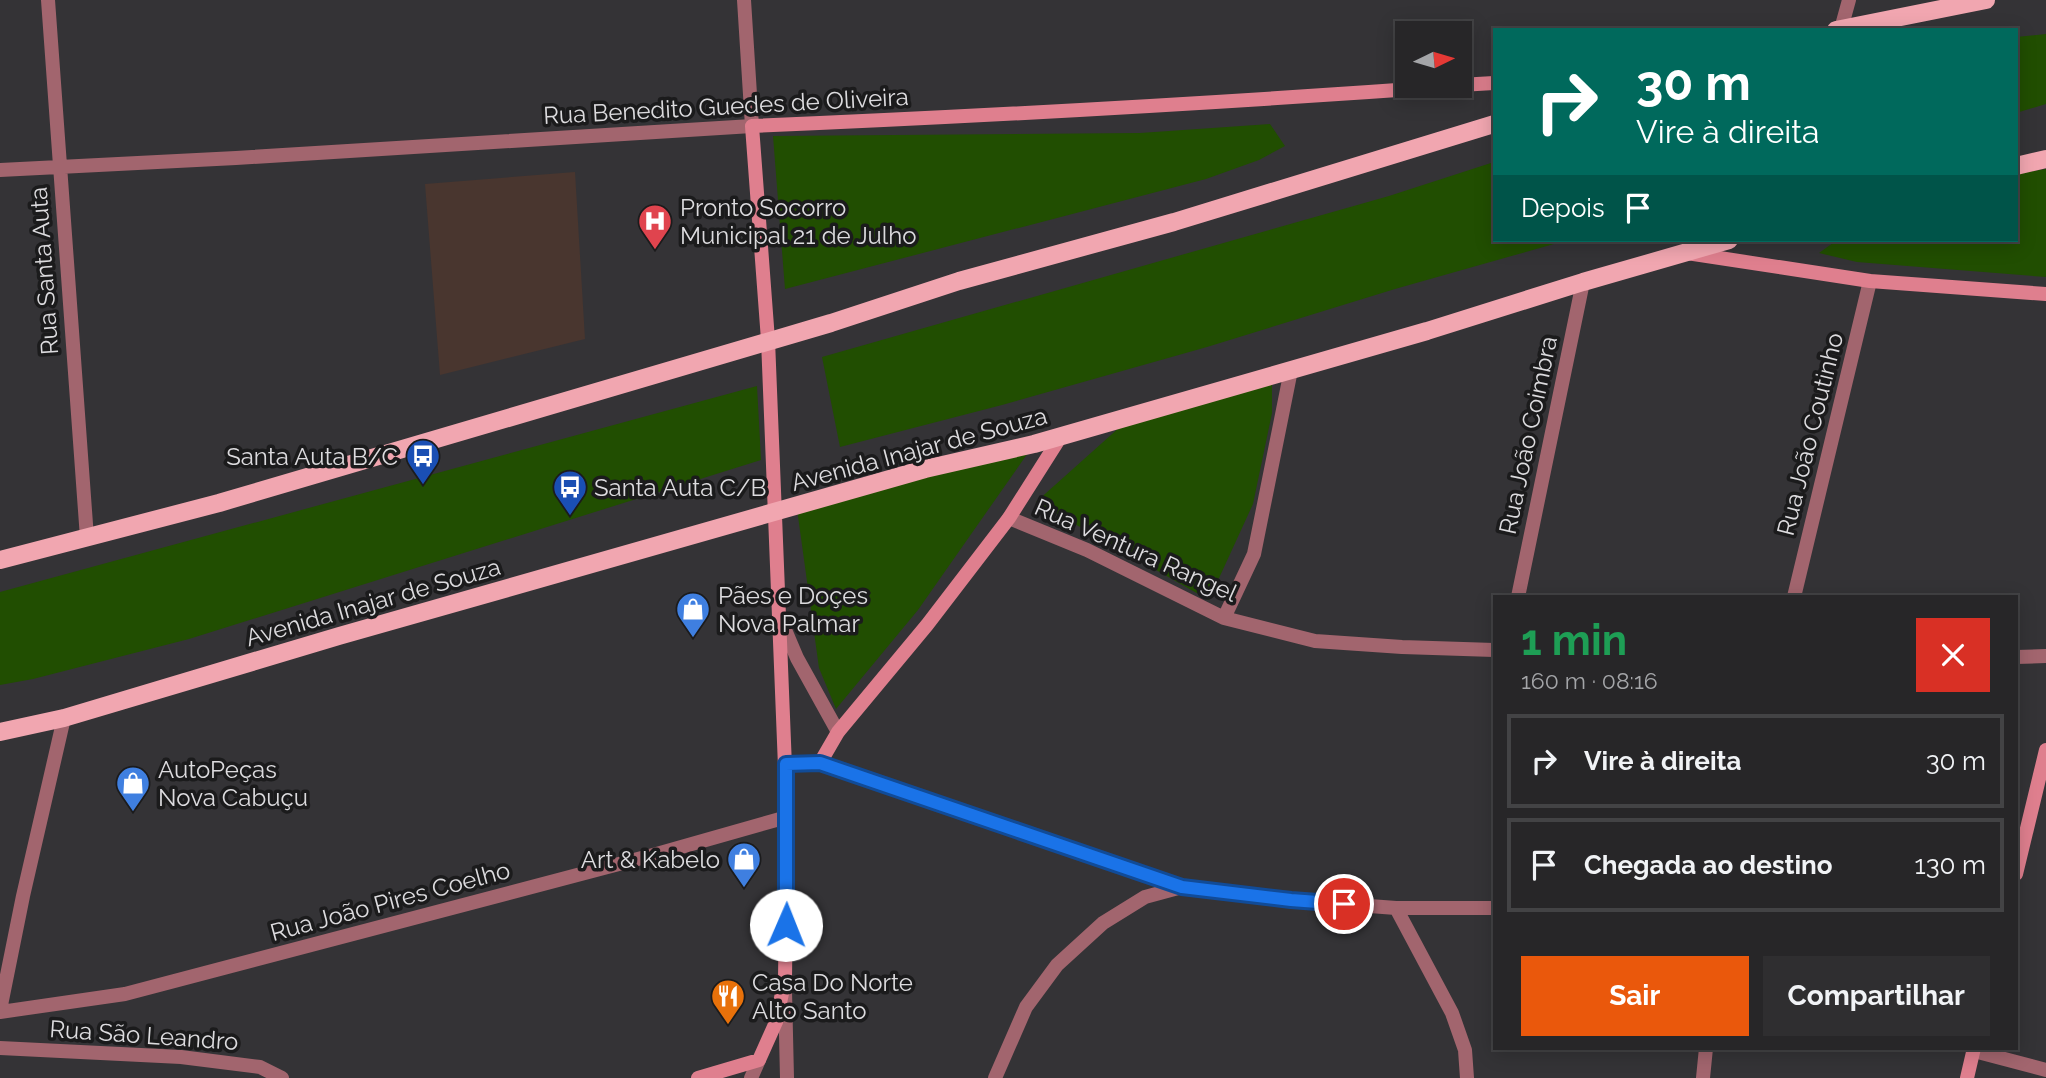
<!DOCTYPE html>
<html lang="pt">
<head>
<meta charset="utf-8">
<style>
	body { margin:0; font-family:Raleway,sans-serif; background:#2f2e30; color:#f1f3f6; height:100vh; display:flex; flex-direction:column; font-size:26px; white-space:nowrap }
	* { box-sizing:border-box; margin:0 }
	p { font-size:23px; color:#a4a5a8 }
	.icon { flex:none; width:38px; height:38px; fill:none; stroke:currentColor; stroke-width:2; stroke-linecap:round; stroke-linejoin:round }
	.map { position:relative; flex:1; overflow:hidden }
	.drawer { position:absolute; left:1493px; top:595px; width:525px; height:455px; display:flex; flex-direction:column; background:#272628; border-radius:0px; box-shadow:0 4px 18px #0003,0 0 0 2px #434345 }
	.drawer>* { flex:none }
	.guide { position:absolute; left:1493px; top:28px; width:525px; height:214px; border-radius:0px; box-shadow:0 4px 18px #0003,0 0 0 2px #434345; background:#00695c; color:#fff; overflow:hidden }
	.needle { width:46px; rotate:85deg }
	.tools { position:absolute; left:1395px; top:21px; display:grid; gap:14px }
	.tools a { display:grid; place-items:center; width:77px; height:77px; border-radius:0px; background:#272628; box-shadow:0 4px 18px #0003,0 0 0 2px #434345; font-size:35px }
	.pin { position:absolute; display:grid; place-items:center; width:60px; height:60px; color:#fff; margin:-30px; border:4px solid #fff; border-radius:50%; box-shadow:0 2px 7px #0007 }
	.me { position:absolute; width:77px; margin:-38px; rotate:1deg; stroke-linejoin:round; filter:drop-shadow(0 0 5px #0008) }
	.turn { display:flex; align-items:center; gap:24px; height:147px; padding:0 28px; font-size:32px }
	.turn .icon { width:91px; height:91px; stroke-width:2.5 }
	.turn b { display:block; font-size:49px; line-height:60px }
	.then { display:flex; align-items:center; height:66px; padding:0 28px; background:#0003; gap:14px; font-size:26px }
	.round { display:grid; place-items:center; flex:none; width:74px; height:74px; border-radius:0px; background:#2f2e30 }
	.summary { display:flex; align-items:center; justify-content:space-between; height:119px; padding:0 28px }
	h1 { font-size:42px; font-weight:700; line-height:52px; color:#1e9e55 }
	.action { display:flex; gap:14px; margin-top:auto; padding:14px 28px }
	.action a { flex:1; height:80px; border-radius:0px; background:#ea580c; color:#fff; font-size:28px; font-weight:700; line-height:80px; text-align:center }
	.action a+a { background:#2f2e30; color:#f1f3f6 }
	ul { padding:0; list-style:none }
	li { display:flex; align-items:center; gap:21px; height:94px; margin:0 14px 10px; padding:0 14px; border:4px solid #434345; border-radius:0px }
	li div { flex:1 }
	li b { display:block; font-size:26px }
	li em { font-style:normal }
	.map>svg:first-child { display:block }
	.commercial { fill:#49362f }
	.green { fill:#214e01 }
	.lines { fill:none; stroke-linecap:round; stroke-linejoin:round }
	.street { stroke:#a2656e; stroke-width:14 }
	.secondary { stroke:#df7f8e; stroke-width:14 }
	.primary { stroke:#f1a6b0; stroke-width:18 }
	.route-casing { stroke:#114b97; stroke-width:18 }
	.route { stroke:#1a73e8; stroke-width:12 }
	.labels { text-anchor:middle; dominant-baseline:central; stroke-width:7; stroke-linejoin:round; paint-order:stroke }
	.street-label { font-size:24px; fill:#dcdbde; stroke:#1b1b1c }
	.poi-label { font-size:24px; fill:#dcdbde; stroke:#1b1b1c; text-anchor:start }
</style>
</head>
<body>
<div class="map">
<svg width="2046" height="1078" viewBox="0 0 2046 1078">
	<rect width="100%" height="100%" fill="#343336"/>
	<!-- commercial -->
	<path class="commercial" d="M 575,172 L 585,339 L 440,375 L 425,184 Z"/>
	<!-- green -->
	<path class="green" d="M 2046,34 L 2046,104 L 2016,113 L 2016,37 Z
		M 1270,124 L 1285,146 L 1259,160 L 1206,179 L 785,289 L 773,136 L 1140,133 Z
		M 1494,162 L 1494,240 L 1568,240 L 1395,289 L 1207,347 L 1002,405 L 840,447 L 822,357 L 1389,196 Z
		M 2046,169 L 2046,277 L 1857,262 L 1819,253 L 1837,240 L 2016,240 L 2016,174 Z
		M 1272,384 L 1272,413 L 1253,504 L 1209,600 L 1036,502 L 1121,426 Z
		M 757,386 L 761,460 L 189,639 L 33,679 L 0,685 L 0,592 Z
		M 1030,450 L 918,610 L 836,709 L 819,668 L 797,509 Z"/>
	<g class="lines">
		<!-- street -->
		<path class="street" d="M 48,0 L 87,538
			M 1841,29 L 1849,0
			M 0,170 L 236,158 L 752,126 L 744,0
			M 1009,518 L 1087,550 L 1224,618 L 1315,641 L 1402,647 L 1494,650
			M 1518,597 L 1583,282
			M 1794,597 L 1870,281
			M 780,618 L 797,658 L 838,732
			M 1224,618 L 1254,554 L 1291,370
			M 2016,657 L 2046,656
			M 820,763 L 1182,887 L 1291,900 L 1396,908 L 1494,908
			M 1396,908 L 1452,1013 L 1465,1050 L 1467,1078
			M 785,991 L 787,1078
			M 0,1010 L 23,896 L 64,718
			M 0,1012 L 125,994 L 653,855 L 787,817
			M 0,1048 L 181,1057 L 260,1067 L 282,1078
			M 1974,1051 L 2046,1070
			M 751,1078 L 759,1060
			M 995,1078 L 1026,1007 L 1057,965 L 1103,923 L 1145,897 L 1182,887
			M 1703,1078 L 1706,1048"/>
		<!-- secondary -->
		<path class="secondary" d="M 1460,85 L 1494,83
			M 1687,253 L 1870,281 L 2046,294
			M 786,764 L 820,763 L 838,732 L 927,625 L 1009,518 L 1061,436
			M 2016,874 L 2046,750
			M 698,1078 L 759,1060 L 776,1022 L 785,979 L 787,817 L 768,340 L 752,126 C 987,116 1220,103 1454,86
			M 1967,1078 L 1974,1048"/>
		<!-- primary -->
		<path class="primary" d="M 1836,30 L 1986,0
			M 2016,166 L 2046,159
			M 0,560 L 219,503 L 831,323 L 959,281 L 1174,222 L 1494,124
			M 0,732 L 64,718 L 339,636 L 925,469 L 1034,444 L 1427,331 L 1583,282 L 1729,240"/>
	</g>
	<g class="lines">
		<!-- route casing -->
		<g class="route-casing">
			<path id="route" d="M 786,925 L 786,764 L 820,763 L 1182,887 L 1291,900 L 1344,904"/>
		</g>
		<!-- route -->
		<use href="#route" class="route"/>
	</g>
	<!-- icons -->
	<defs>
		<g id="hospital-pin" transform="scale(1.75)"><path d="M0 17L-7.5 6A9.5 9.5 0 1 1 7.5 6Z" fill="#e0444e" stroke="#1b1b1c"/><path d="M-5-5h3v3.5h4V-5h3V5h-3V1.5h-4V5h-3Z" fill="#fff"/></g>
		<g id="bus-pin" transform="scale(1.75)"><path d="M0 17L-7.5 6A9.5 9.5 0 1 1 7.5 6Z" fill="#1a4fb4" stroke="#1b1b1c"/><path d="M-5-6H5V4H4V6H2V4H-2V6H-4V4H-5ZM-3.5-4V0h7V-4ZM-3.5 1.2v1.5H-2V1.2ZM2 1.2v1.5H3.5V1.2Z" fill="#fff"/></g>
		<g id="shop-pin" transform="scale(1.75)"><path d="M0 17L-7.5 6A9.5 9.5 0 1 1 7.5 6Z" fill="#3f7fe0" stroke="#1b1b1c"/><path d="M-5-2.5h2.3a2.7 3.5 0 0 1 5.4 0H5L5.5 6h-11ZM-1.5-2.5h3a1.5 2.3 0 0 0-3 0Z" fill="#fff"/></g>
		<g id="restaurant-pin" transform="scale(1.75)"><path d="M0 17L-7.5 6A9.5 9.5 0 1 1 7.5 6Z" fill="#e8710a" stroke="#1b1b1c"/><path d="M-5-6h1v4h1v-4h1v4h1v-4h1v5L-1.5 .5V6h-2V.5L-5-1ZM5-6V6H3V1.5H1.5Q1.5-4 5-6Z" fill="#fff"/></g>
	</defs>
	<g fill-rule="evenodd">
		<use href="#hospital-pin" x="655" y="221"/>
		<use href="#bus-pin" x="423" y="456"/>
		<use href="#bus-pin" x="570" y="487"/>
		<use href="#shop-pin" x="693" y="609"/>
		<use href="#shop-pin" x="133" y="783"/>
		<use href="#shop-pin" x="744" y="859"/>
		<use href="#restaurant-pin" x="728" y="996"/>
	</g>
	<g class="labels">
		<!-- street labels -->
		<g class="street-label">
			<text transform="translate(726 106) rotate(-3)">Rua Benedito Guedes de Oliveira</text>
			<text transform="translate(44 271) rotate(-94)">Rua Santa Auta</text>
			<text transform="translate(1810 434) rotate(-76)">Rua João Coutinho</text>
			<text transform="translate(1528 435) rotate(-78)">Rua João Coimbra</text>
			<text transform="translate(919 449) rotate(-15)">Avenida Inajar de Souza</text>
			<text transform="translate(1136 550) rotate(24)">Rua Ventura Rangel</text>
			<text transform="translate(373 602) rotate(-16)">Avenida Inajar de Souza</text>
			<text transform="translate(390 901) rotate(-15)">Rua João Pires Coelho</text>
			<text transform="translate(144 1035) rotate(4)">Rua São Leandro</text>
		</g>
		<!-- poi labels -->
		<g class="poi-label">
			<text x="680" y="207">Pronto Socorro<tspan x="680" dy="28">Municipal 21 de Julho</tspan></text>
			<text x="398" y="456" text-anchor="end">Santa Auta B/C</text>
			<text x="594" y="487">Santa Auta C/B</text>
			<text x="718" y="595">Pães e Doçes<tspan x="718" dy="28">Nova Palmar</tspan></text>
			<text x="158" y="769">AutoPeças<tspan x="158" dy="28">Nova Cabuçu</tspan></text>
			<text x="720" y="859" text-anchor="end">Art &amp; Kabelo</text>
			<text x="752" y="982">Casa Do Norte<tspan x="752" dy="28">Alto Santo</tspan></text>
		</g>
	</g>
</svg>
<div class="tools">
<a><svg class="needle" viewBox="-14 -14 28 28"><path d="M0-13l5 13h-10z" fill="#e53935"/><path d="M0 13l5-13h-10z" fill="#a4a5a8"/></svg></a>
</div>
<div class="pin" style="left:1344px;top:904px;background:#d93025"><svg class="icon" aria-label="arrive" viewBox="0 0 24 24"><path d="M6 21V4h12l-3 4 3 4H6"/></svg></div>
<svg class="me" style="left:786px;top:925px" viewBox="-20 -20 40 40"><circle r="19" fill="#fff"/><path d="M0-13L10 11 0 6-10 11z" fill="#1a73e8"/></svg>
<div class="guide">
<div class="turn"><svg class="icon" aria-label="right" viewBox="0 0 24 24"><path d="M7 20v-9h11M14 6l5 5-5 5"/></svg><div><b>30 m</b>Vire à direita</div></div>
<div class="then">Depois<svg class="icon" aria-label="arrive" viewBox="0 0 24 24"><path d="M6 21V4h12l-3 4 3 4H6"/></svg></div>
</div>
<section class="drawer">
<div class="summary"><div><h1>1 min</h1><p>160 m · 08:16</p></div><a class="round" style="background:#d93025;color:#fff"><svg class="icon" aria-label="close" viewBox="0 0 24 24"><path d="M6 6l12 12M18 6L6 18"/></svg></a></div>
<ul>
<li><svg class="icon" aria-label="right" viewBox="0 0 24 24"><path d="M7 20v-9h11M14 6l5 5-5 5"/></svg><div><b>Vire à direita</b></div><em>30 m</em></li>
<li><svg class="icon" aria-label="arrive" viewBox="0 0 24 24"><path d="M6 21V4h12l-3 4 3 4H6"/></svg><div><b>Chegada ao destino</b></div><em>130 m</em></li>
</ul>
<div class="action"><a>Sair</a><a>Compartilhar</a></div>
</section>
</div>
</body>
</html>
